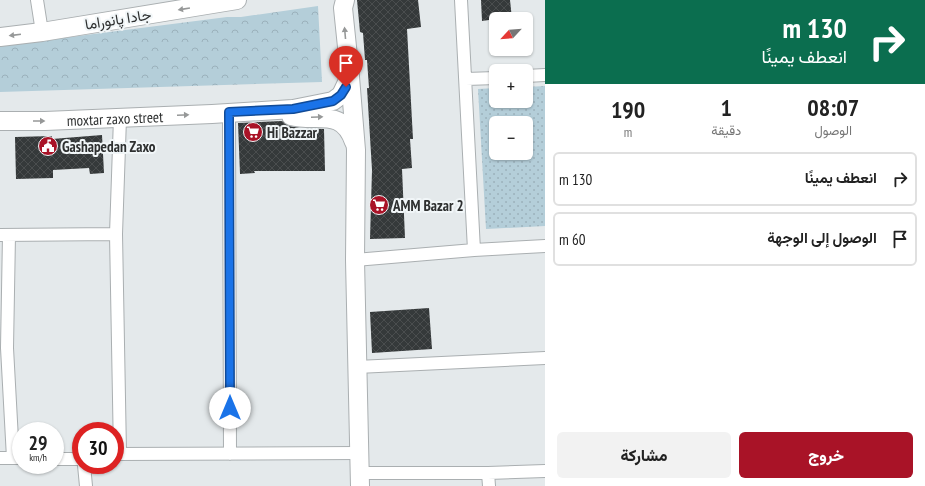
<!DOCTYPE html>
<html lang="ar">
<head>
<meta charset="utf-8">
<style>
	body { margin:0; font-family:"PT Sans Narrow",Vazirmatn,sans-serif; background:#f2f2f2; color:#222; direction:rtl; height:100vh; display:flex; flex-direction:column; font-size:15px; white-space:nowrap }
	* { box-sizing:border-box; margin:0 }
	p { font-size:13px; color:#767676 }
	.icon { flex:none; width:22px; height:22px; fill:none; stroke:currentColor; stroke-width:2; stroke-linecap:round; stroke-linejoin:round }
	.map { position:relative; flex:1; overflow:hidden; direction:ltr }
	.details { display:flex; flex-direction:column; background:#fff; width:380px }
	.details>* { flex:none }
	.hud { background:#0b6e4f; color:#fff; overflow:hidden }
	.needle { width:26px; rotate:244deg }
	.buttons { position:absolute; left:489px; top:12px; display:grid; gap:8px }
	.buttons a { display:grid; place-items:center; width:44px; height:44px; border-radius:6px; background:#fff; box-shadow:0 1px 3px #0004; font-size:20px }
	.speed { position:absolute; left:12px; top:422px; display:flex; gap:8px; font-size:20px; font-weight:700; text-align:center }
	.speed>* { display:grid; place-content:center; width:52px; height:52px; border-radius:50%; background:#fff; box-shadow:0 1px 3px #0004; line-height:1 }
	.speed small { font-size:10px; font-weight:400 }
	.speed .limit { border:6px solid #d22; background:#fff; color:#111 }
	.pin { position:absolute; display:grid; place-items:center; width:34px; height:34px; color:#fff; margin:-41px -17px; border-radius:50% 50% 50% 0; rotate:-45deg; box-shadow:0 0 4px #0007 }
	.pin .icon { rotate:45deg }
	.me { position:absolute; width:44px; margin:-22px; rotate:0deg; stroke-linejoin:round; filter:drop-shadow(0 0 3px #0008) }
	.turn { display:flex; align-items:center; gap:14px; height:84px; padding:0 12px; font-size:18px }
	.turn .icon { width:52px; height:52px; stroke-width:2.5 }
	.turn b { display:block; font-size:28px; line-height:34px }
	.eta { display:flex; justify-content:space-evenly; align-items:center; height:68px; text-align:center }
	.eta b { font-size:24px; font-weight:800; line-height:28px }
	.cta { display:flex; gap:8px; margin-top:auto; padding:8px 12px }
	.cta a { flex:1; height:46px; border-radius:6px; background:#a91327; color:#fff; font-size:16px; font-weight:800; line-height:46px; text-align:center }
	.cta a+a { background:#f2f2f2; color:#222 }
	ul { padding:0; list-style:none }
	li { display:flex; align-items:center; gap:12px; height:54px; margin:0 8px 6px; padding:0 4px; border:2px solid #e0e0e0; border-radius:6px }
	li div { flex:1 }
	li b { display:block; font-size:15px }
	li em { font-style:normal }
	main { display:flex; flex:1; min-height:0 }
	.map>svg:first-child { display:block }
	.grass { fill:url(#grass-dots); fill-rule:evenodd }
	.park { fill:url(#park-crowns) }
	.building { fill:url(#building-cross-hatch) }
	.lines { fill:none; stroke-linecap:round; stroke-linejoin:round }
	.street-casing { stroke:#aaafb1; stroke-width:14 }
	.secondary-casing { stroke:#aaafb1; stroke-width:20 }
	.street { stroke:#fff; stroke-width:12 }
	.secondary { stroke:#fff; stroke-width:18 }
	.oneway { fill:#969898 }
	.route-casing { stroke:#114b97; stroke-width:10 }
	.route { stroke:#1a73e8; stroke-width:7 }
	.labels { text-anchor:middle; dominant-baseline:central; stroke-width:4; stroke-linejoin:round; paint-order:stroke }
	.street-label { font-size:15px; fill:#2e3030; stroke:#f1f6f8 }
	.poi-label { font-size:15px; font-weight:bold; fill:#2e3030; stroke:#f1f6f8; text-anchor:start }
</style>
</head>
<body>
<main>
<section class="details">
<div class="hud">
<div class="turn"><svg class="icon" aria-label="right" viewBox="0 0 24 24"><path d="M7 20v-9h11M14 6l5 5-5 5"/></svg><div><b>130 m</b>انعطف يمينًا</div></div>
</div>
<div class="eta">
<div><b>08:07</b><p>الوصول</p></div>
<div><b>1</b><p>دقيقة</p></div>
<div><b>190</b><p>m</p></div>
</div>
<ul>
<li><svg class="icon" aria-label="right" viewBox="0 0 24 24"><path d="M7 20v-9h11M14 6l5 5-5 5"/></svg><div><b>انعطف يمينًا</b></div><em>130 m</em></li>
<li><svg class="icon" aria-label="arrive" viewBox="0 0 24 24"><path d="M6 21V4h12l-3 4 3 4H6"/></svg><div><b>الوصول إلى الوجهة</b></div><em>60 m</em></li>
</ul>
<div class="cta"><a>خروج</a><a>مشاركة</a></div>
</section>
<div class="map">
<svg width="545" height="486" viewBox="0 0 545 486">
	<defs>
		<pattern id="grass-dots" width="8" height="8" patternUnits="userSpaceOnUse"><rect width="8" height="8" fill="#b4ced9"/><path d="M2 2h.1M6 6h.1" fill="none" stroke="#9bb1bb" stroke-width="1.8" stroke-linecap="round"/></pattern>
		<pattern id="park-crowns" width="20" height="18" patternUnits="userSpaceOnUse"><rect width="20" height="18" fill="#b4ced9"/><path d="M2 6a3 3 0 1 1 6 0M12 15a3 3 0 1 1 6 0" fill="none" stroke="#9bb1bb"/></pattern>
		<pattern id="building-cross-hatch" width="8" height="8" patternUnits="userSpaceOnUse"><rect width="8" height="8" fill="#35393a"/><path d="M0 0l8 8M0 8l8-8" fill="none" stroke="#4a4d4e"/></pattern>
	</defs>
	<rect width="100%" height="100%" fill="#e4e9eb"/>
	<!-- grass -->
	<path class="grass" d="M 545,86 L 545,226 L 486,229 L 478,89 L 496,88 L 496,101 L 526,101 L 526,87 ZM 496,123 L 526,123 L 526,153 L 496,153 Z"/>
	<!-- park -->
	<path class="park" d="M 318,6 L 322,82 L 0,92 L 0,46 L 227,17 L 241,17 Z"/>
	<!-- building -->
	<path class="building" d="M 357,0 L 418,0 L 421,27 L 407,29 L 413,139 L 410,139 L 412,168 L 402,169 L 405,238 L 370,239 L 372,170 L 367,88 L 369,88 L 367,60 L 365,60 L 363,33 L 360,32 Z
		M 481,0 L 510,0 L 512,19 L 496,19 L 482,21 Z
		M 282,121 L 289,126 L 300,128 L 324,129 L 325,171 L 254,171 L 255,173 L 240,174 L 238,123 Z
		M 102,135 L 104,173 L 90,174 L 89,168 L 53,170 L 53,178 L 16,179 L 15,137 L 52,136 L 52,139 Z
		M 429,308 L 432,349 L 372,353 L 370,312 Z"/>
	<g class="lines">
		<!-- street casing -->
		<g class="street-casing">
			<path id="street" d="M 37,0 L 42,32
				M 461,0 L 474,250
				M 526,76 L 545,75
				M 466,79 L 496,78
				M 229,112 L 230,454
				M 0,235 L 116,234
				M 9,235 L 7,348 L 13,458
				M 355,260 L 474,250 L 545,246
				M 357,367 L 545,358
				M 120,453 L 116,234 L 120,118
				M 115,454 L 359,453
				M 0,458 L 20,458
				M 55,459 L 81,459
				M 84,465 L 86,486
				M 360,473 L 488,473 L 545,471
				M 488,473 L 489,486"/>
		</g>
		<!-- secondary casing -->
		<g class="secondary-casing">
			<g id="secondary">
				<path d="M 0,37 L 42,32 L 237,0"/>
				<path d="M 350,77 L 356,150 L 355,260 L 360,486"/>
				<path d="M 291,116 C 317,123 342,107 354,142"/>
				<path id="s1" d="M 0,121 L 45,121 L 212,114 L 293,109 L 333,101 L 341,95 L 350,76 L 343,8 L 345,0"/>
			</g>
		</g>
		<!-- street -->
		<use href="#street" class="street"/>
		<!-- secondary -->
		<use href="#secondary" class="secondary"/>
	</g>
	<!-- one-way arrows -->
	<defs><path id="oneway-solid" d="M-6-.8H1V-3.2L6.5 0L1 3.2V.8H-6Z"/></defs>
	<g class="oneway">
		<use href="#oneway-solid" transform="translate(184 9) rotate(171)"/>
		<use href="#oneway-solid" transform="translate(345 33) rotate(-95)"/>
		<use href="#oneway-solid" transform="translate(15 35) rotate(173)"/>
		<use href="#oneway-solid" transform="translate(183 115) rotate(-2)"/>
		<use href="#oneway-solid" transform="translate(317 117) rotate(-2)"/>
		<use href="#oneway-solid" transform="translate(39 121)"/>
	</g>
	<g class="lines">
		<!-- route casing -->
		<g class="route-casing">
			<path id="route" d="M 230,408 L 229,112 L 293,109 L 333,101 L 341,95 L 346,87"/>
		</g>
		<!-- route -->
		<use href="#route" class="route"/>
	</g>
	<!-- icons -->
	<defs>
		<g id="supermarket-disc" transform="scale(1)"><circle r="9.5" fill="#a91327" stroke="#f1f6f8"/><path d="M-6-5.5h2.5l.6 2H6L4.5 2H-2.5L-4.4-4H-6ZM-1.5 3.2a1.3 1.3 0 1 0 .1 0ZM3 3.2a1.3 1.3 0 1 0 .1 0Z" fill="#fff"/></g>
		<g id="civic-disc" transform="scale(1)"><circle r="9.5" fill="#a91327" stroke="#f1f6f8"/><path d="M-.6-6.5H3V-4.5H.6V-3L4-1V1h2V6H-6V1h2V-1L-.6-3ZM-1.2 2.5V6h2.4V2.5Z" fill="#fff"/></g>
	</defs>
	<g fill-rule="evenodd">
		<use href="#supermarket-disc" x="253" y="132"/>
		<use href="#civic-disc" x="48" y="146"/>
		<use href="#supermarket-disc" x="379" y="205"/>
	</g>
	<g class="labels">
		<!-- street labels -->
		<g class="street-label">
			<text transform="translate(118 19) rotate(-9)">جادا پانوراما</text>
			<text stroke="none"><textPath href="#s1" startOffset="115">moxtar zaxo street</textPath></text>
		</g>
		<!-- poi labels -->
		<g class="poi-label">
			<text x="267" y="132">Hi Bazzar</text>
			<text x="62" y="146">Gashapedan Zaxo</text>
			<text x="393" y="205">AMM Bazar 2</text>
		</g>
	</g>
</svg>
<div class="buttons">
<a><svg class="needle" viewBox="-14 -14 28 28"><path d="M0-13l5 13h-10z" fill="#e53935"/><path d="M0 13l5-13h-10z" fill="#767676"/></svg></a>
<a>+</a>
<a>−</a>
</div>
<div class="speed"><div>29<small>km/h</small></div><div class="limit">30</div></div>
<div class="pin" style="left:346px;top:87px;background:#d93025"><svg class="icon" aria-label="arrive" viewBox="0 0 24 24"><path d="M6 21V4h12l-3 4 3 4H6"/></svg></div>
<svg class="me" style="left:230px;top:408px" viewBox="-20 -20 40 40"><circle r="19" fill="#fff"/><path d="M0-13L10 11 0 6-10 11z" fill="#1a73e8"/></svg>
</div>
</main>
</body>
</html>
